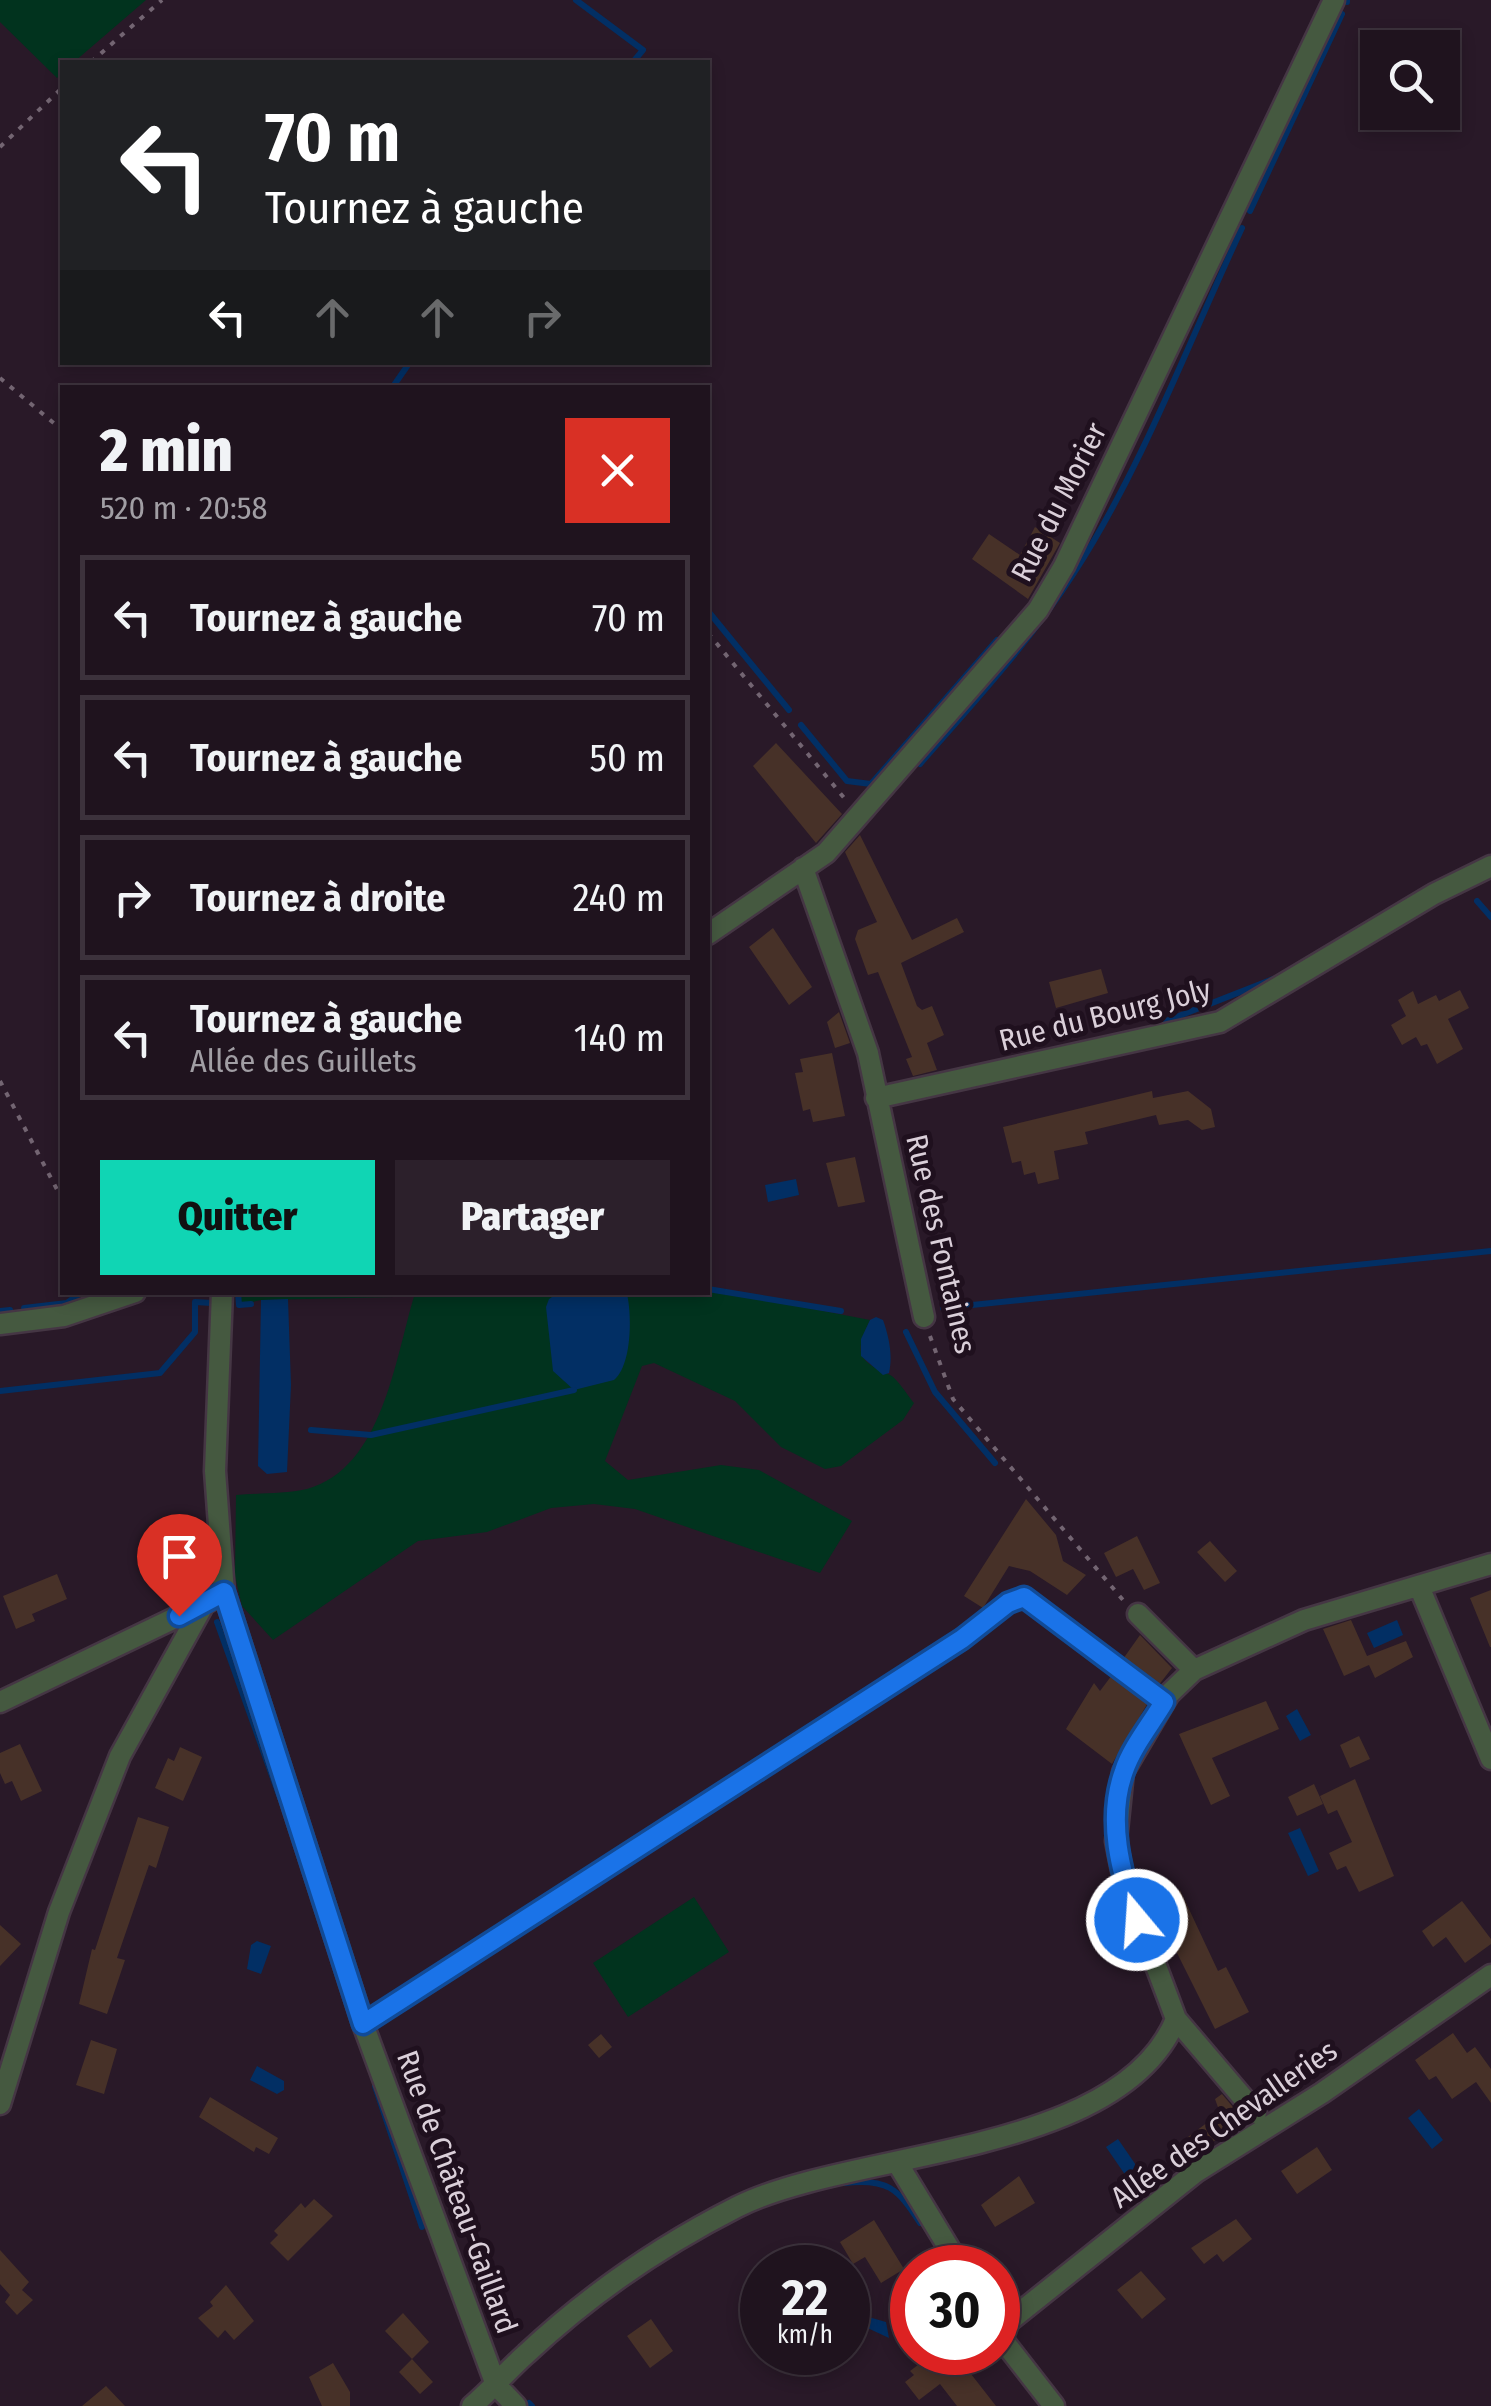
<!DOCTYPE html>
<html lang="fr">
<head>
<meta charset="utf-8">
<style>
	body { margin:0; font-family:"Fira Sans Condensed",sans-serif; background:#2c202b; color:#f1f3f6; height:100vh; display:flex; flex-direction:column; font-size:38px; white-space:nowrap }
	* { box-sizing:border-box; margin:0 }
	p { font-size:32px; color:#a19ea4 }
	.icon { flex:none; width:55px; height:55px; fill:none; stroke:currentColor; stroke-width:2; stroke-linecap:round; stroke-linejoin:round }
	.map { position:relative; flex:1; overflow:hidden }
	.sheet { position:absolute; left:60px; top:385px; width:650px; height:910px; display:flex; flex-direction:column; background:#1f131e; border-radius:0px; box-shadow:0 5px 15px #0003,0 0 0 2px #3c323c }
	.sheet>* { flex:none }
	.hud { position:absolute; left:60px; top:60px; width:650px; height:305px; border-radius:0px; box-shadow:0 5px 15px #0003,0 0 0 2px #3c323c; background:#202124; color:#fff; overflow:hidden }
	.controls { position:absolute; left:1360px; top:30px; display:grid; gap:20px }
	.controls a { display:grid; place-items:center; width:100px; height:100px; border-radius:0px; background:#1f131e; box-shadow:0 5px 15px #0003,0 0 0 2px #3c323c; font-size:50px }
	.speed { position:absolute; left:740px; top:2245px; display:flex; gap:20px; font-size:50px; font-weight:700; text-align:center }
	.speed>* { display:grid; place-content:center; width:130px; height:130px; border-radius:50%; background:#1f131e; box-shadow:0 5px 15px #0003,0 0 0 2px #3c323c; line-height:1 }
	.speed small { font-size:25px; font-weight:400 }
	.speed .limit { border:15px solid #d22; background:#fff; color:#111 }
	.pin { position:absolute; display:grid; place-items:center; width:85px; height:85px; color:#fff; margin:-102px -42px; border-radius:50% 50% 50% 0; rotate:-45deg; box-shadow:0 0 10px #0007 }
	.pin .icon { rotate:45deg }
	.me { position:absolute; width:110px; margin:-55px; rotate:342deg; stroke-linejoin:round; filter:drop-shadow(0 0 8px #0008) }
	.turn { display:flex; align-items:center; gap:35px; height:210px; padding:0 40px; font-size:45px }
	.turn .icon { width:130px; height:130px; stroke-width:2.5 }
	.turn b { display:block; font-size:70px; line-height:85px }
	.lanes { display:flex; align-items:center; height:95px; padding:0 40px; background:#0003; justify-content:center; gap:50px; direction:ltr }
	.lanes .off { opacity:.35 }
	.round { display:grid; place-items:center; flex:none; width:105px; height:105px; border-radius:0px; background:#2c202b }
	.summary { display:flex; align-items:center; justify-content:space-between; height:170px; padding:0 40px }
	h1 { font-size:60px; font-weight:800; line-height:75px }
	.primary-button { display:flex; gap:20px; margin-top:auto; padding:20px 40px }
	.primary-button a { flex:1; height:115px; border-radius:0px; background:#10d5b4; color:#111; font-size:40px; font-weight:800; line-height:115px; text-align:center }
	.primary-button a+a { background:#2c202b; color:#f1f3f6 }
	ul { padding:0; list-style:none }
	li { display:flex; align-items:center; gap:30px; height:125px; margin:0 20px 15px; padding:0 20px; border:5px solid #3c323c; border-radius:0px }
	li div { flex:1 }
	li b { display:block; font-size:38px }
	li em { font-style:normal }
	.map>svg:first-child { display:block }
	.green { fill:#01331e }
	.water { fill:#022f64 }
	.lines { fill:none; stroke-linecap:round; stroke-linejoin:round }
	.stream { stroke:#022f64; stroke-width:6 }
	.building { fill:#473128 }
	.service-casing { stroke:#453644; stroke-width:15 }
	.minor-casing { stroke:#453644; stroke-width:25 }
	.path { stroke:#736572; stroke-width:4; stroke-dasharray:5 8; stroke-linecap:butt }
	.service { stroke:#455940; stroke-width:10 }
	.minor { stroke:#455940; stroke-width:20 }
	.route-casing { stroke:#114b97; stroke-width:25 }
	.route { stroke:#1a73e8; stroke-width:18 }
	.labels { text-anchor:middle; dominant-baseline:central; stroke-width:10; stroke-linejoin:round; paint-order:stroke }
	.street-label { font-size:30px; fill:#dacfd9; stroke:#1f101e }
</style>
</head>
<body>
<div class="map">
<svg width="1491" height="2406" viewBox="0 0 1491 2406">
	<rect width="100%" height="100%" fill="#291928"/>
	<!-- green -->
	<path class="green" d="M 0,0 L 146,0 L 74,62 L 62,62 L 62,73 L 57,78 L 0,22 Z
		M 708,1289 L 870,1320 C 855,1352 856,1360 888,1374 C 897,1377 907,1395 914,1403 L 903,1420 L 841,1466 L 825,1469 L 781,1447 L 735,1401 L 654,1363 L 642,1366 L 605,1461 L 628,1480 L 721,1465 L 759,1470 L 852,1521 L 820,1573 L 635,1509 L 594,1504 L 551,1508 L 487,1532 L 418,1541 L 273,1640 L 242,1606 L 235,1576 L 236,1495 C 259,1493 285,1494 307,1489 C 383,1468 395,1358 415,1293 Z
		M 238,1293 L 397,1293 L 394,1297 L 261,1300 L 239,1305 Z
		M 694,1897 L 729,1952 L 628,2017 L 593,1963 Z"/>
	<!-- water -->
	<path class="water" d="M 796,1179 L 799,1195 L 768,1202 L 765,1185 Z
		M 558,1293 L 627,1294 C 632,1315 632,1365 614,1380 L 574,1390 L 553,1371 L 546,1307 L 549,1299 Z
		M 288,1299 L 291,1385 L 287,1472 L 267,1474 L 258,1466 L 261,1300 Z
		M 876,1317 L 883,1320 C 889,1337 893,1355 889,1373 L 883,1375 L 861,1356 L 861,1339 L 870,1320 Z
		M 1397,1620 L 1403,1635 L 1374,1648 L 1367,1633 Z
		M 1297,1709 L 1311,1735 L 1300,1741 L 1286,1716 Z
		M 1300,1828 L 1319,1871 L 1308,1876 L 1288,1833 Z
		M 257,1941 L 271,1946 L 261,1974 L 247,1969 L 251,1945 Z
		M 257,2066 L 284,2081 L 284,2090 L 277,2094 L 250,2080 Z
		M 1419,2109 L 1443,2140 L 1432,2149 L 1408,2118 Z
		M 1118,2139 L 1140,2171 L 1128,2179 L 1106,2147 Z
		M 865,2316 L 886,2322 L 889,2338 L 861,2325 Z"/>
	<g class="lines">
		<!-- stream -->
		<path class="stream" d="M 576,0 L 643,50 L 633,62
			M 1347,2 L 1347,0
			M 1250,211 L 1342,14
			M 392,388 L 410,362
			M 708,611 L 789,710
			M 801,725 L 847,781 L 871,784 L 997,640
			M 920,764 C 974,702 1030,642 1074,573 C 1142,468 1189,341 1242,228
			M 1477,901 L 1491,917
			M 1166,1021 L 1276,978
			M 708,1289 L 841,1311
			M 238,1292 L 239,1305 L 251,1304
			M 24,1308 L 67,1303 L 82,1292
			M 943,1308 L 1491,1251
			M 0,1311 L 10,1310
			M 906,1332 L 935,1392 L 995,1463
			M 0,1391 L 160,1373 L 195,1332 L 195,1302 L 212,1303
			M 311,1430 L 371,1435 L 574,1390
			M 217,1622 L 280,1798
			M 375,2086 L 422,2227
			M 844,2183 C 887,2178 898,2188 920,2223
			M 943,2263 L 946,2268
			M 529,2403 L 532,2406"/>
	</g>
	<!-- building -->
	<path class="building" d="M 1035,527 L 1060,543 L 1028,599 L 972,559 L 989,534 L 1020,555 Z
		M 776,743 L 842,814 L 816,843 L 753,766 Z
		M 860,835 L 912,940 L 957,918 L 964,932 L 901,963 L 917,1006 L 922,1010 L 932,1006 L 944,1035 L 927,1043 L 937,1070 L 913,1076 L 906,1059 L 912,1057 L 878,972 L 868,975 L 855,939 L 858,930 L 877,922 L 845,852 Z
		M 773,928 L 812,987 L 789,1005 L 749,947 Z
		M 1101,969 L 1108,993 L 1056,1008 L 1049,982 Z
		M 1460,990 L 1469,1008 L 1448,1019 L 1463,1049 L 1437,1064 L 1427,1044 L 1421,1046 L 1416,1037 L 1402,1045 L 1391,1025 L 1406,1016 L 1398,1000 L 1413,991 L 1418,1004 L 1436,995 L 1439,1001 Z
		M 839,1012 L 850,1043 L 835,1048 L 827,1022 Z
		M 832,1053 L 845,1116 L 813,1122 L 810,1109 L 803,1111 L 795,1073 L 803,1072 L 800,1059 Z
		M 1152,1091 L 1153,1098 L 1188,1091 L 1211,1109 L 1215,1127 L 1202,1130 L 1188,1120 L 1159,1125 L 1156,1115 L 1085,1132 L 1088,1144 L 1054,1151 L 1059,1179 L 1038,1184 L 1035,1172 L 1024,1175 L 1021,1161 L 1012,1163 L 1003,1127 Z
		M 855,1157 L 865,1202 L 838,1207 L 826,1163 Z
		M 1026,1499 L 1056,1535 L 1063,1561 L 1086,1575 L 1067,1595 L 1030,1571 L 1009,1566 L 983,1608 L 964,1596 Z
		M 1137,1536 L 1160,1583 L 1144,1590 L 1133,1569 L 1116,1577 L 1104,1553 Z
		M 1210,1541 L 1237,1571 L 1225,1582 L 1197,1552 Z
		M 57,1574 L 67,1599 L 32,1614 L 35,1621 L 16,1629 L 3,1596 Z
		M 1491,1590 L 1491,1647 L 1490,1647 L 1470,1598 Z
		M 1351,1620 L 1367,1656 L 1406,1641 L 1413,1657 L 1375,1678 L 1369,1665 L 1344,1676 L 1323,1629 Z
		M 1140,1635 L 1172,1668 L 1158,1686 L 1123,1659 Z
		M 1112,1675 L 1149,1701 L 1112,1764 L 1066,1729 L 1094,1683 L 1100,1691 Z
		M 1266,1701 L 1279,1729 L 1212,1758 L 1230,1796 L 1211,1805 L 1179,1734 Z
		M 1359,1736 L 1370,1759 L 1350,1768 L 1340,1745 Z
		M 20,1744 L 42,1791 L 21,1801 L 12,1781 L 5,1784 L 0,1773 L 0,1753 Z
		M 180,1747 L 202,1757 L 183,1801 L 155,1788 L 168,1758 L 174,1761 Z
		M 1355,1779 L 1394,1876 L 1359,1892 L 1346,1866 L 1337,1870 L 1329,1853 L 1352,1842 L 1337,1810 L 1328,1814 L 1320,1796 Z
		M 1314,1784 L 1323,1804 L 1297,1816 L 1288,1797 Z
		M 138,1817 L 169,1827 L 156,1868 L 149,1865 L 117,1958 L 125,1960 L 107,2014 L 79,2004 L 92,1949 L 95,1950 Z
		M 1180,1890 L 1218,1971 L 1226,1967 L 1249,2012 L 1215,2029 L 1171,1941 L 1179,1937 L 1160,1900 Z
		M 1462,1901 L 1491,1939 L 1491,1944 L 1465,1963 L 1446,1937 L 1433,1947 L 1422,1931 Z
		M 0,1925 L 21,1944 L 0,1966 Z
		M 1453,2033 L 1467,2053 L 1475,2047 L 1491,2069 L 1491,2103 L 1476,2082 L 1452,2099 L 1436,2076 L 1429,2080 L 1415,2060 Z
		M 601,2034 L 612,2047 L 599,2058 L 588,2045 Z
		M 91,2040 L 117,2049 L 104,2094 L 76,2085 Z
		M 1222,2094 L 1243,2119 L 1180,2167 L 1168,2152 L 1220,2113 L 1215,2099 Z
		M 210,2097 L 278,2138 L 269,2154 L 256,2147 L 254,2152 L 199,2117 Z
		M 1317,2147 L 1332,2170 L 1297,2194 L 1281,2171 Z
		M 1019,2176 L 1035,2203 L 995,2227 L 981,2205 Z
		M 314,2199 L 333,2216 L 288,2261 L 270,2243 L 278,2235 L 274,2231 L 301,2203 L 305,2208 Z
		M 1236,2219 L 1252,2239 L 1223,2262 L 1217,2254 L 1204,2264 L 1191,2248 Z
		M 874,2220 L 904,2269 L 881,2283 L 865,2257 L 853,2264 L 840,2242 Z
		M 0,2250 L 29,2282 L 22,2290 L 33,2300 L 17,2315 L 5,2302 L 10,2295 L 0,2284 Z
		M 1141,2271 L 1166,2299 L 1142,2319 L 1117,2290 Z
		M 226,2285 L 254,2321 L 234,2340 L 225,2330 L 218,2338 L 198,2318 L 213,2306 L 210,2302 Z
		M 403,2313 L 429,2342 L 412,2359 L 385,2331 Z
		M 651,2319 L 673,2351 L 650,2368 L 627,2336 Z
		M 935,2352 L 981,2352 L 964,2365 L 996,2406 L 957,2406 L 940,2384 L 919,2400 L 905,2382 L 914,2375 L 910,2371 Z
		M 412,2359 L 433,2382 L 420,2394 L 399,2372 Z
		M 333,2363 L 350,2392 L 350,2406 L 322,2406 L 309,2377 Z
		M 106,2386 L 125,2406 L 82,2406 Z"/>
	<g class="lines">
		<!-- service casing -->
		<g class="service-casing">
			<path id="service" d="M 363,2024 L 962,1639 L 1008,1603 L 1024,1597 L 1164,1701"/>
		</g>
		<!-- minor casing -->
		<g class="minor-casing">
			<path id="minor" d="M 803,868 L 868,1053 L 924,1317
				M 708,934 L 826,853 L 1038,610 L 1064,566 L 1334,0
				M 876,1098 L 1220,1022 L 1434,894 L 1491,866
				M 222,1292 L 215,1471 L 224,1592 L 363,2024 L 496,2385 L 516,2406
				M 0,1324 L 64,1316 L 135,1292
				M 1419,1586 L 1491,1759
				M 1138,1614 L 1194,1670
				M 0,1702 L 204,1604
				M 1176,2019 L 1256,2113
				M 0,2104 L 59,1912 L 120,1756 L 204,1604 L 224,1592
				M 898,2164 L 961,2268
				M 998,2330 L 1196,2172 L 1322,2093 L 1491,1975
				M 998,2334 L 1054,2406
				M 472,2406 C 491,2390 507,2371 526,2354 C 588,2296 662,2245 737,2207 C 852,2149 1120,2157 1176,2019 L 1124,1881 L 1116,1841 L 1123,1772 L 1169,1694 L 1194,1670 L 1304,1620 L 1491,1564"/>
		</g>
		<!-- path -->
		<path class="path" d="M 91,62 L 162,0
			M 0,147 L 62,88
			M 0,378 L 62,430
			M 708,633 L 845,799
			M 0,1081 L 62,1199
			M 930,1336 L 953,1399 L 1123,1600"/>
		<!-- service -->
		<use href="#service" class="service"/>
		<!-- minor -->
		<use href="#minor" class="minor"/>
	</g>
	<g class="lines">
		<!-- route casing -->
		<g class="route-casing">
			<path id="route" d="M 179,1616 L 224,1592 L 363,2024 L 962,1639 L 1008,1603 L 1024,1597 L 1164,1702 C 1151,1724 1132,1747 1124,1771 C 1106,1820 1121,1873 1137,1920"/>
		</g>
		<!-- route -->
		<use href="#route" class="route"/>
	</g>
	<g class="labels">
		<!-- street labels -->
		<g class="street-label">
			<text transform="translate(1059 502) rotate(-63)">Rue du Morier</text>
			<text transform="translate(1105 1015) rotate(-14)">Rue du Bourg Joly</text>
			<text transform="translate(941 1244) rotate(77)">Rue des Fontaines</text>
			<text transform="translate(1224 2124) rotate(-35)">Allée des Chevalleries</text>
			<text transform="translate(457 2192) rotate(70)">Rue de Château-Gaillard</text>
		</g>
	</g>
</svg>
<div class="controls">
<a><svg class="icon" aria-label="search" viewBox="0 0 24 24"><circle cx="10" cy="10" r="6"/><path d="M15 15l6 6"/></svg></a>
</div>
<div class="speed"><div>22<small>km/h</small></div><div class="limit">30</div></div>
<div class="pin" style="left:179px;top:1616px;background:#d93025"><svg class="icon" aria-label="arrive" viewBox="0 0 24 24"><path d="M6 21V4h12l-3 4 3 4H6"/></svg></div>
<svg class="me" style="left:1137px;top:1920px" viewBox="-20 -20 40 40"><circle r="17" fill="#1a73e8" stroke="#fff" stroke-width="3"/><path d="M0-11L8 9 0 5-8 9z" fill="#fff"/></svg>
<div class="hud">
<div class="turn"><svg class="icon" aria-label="left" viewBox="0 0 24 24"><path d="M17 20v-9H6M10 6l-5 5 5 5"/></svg><div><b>70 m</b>Tournez à gauche</div></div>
<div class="lanes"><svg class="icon" aria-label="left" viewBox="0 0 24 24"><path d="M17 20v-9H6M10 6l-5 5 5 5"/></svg><svg class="icon off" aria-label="ahead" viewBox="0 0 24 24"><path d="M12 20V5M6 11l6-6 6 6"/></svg><svg class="icon off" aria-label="ahead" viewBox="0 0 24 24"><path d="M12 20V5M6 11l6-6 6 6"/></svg><svg class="icon off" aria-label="right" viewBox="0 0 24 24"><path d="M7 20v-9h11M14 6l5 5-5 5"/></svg></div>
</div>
<section class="sheet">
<div class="summary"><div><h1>2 min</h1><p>520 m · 20:58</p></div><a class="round" style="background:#d93025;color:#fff"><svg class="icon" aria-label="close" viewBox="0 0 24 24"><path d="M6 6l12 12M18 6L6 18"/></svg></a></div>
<ul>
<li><svg class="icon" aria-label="left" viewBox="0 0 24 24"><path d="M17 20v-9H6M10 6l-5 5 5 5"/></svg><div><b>Tournez à gauche</b></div><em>70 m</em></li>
<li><svg class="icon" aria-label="left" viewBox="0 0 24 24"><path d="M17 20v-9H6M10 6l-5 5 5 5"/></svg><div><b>Tournez à gauche</b></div><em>50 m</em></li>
<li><svg class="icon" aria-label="right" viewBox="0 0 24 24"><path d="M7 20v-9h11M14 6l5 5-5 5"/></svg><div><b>Tournez à droite</b></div><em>240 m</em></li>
<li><svg class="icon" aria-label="left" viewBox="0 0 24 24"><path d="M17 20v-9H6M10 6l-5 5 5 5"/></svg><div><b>Tournez à gauche</b><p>Allée des Guillets</p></div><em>140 m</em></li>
</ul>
<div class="primary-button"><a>Quitter</a><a>Partager</a></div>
</section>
</div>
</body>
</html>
